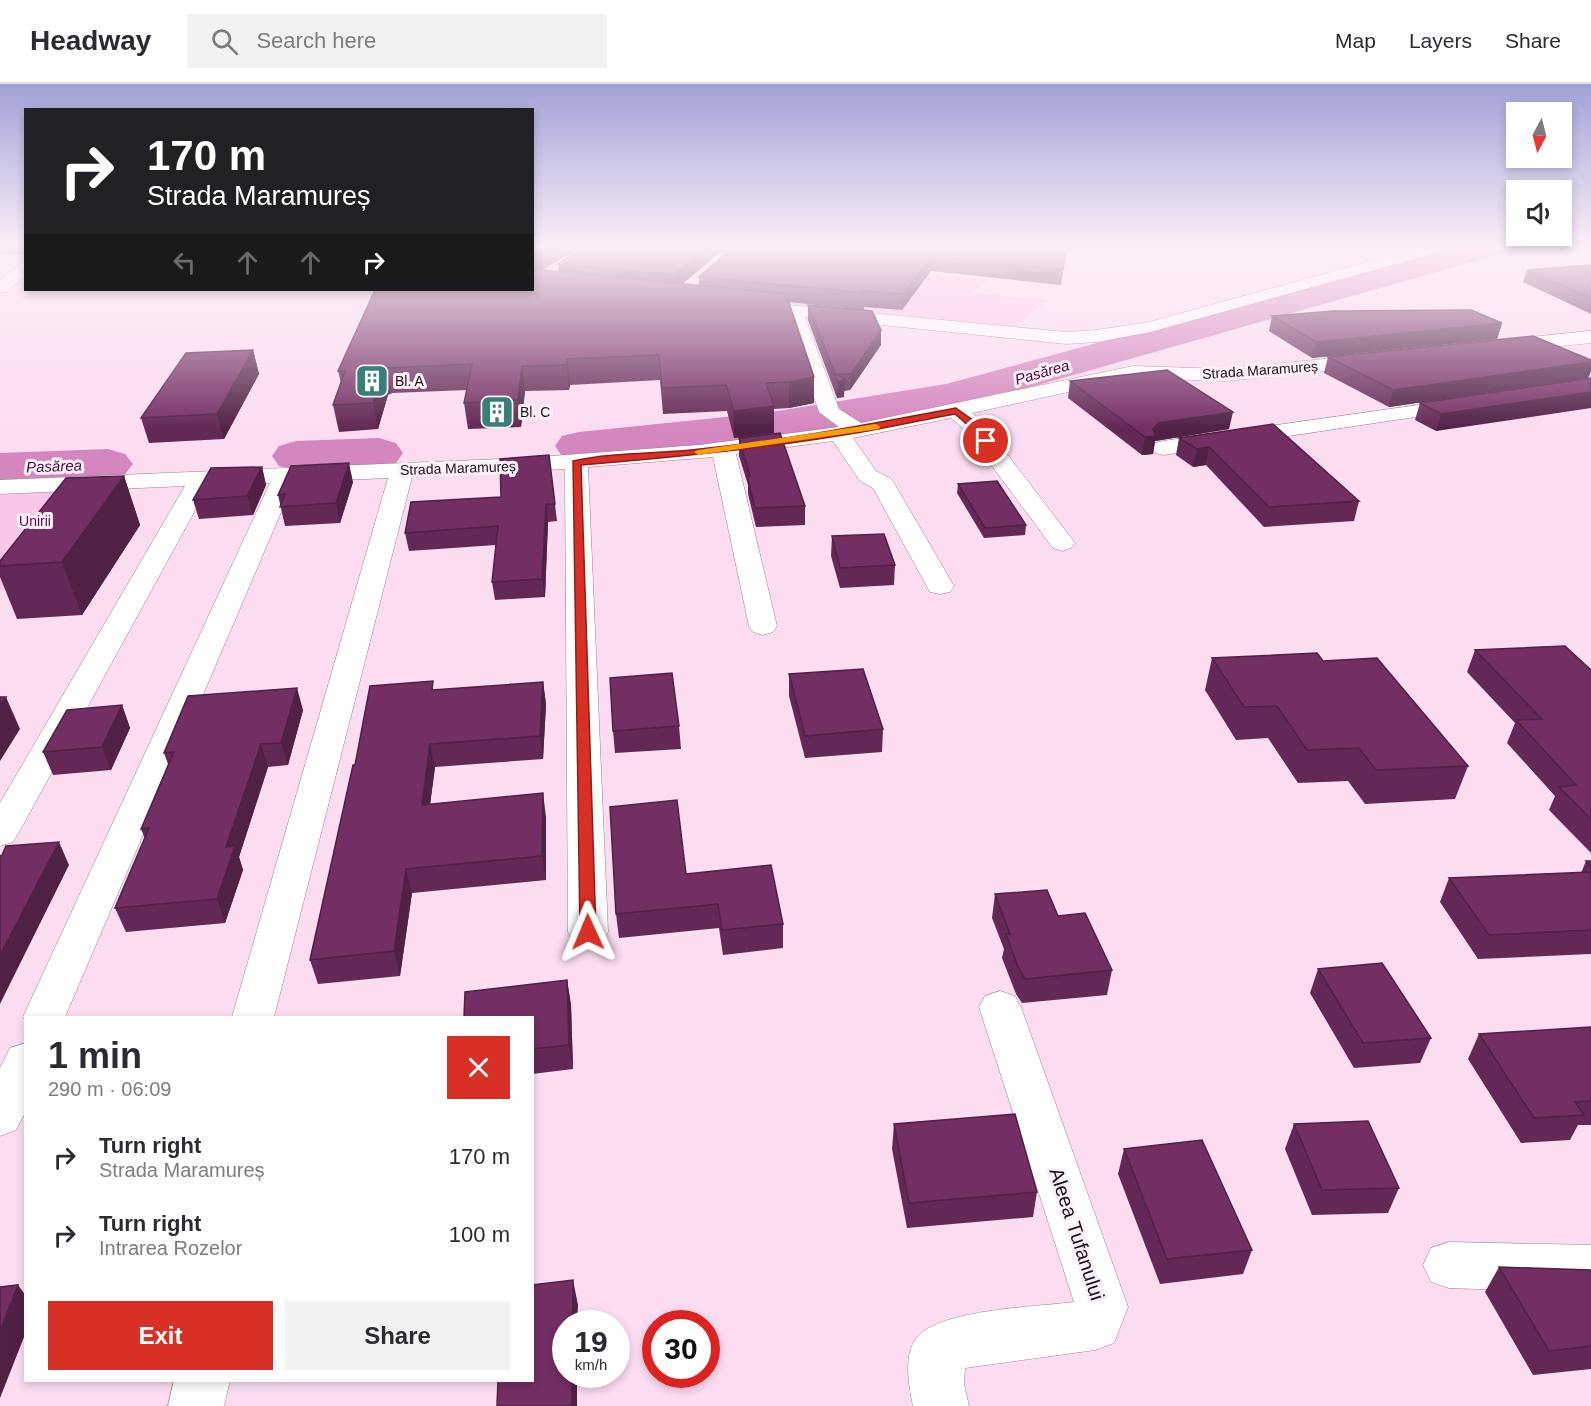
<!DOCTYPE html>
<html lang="en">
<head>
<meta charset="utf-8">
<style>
	body { margin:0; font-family:Arial,sans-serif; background:#f2f2f3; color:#2b2b33; height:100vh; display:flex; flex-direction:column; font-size:22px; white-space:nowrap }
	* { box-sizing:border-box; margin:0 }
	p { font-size:20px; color:#7c7c81 }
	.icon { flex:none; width:33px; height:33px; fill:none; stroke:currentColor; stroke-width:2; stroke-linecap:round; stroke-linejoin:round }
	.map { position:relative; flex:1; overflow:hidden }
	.panel { position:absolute; left:24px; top:932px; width:510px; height:366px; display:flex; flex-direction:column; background:#fff; border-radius:0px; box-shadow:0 3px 9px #0003 }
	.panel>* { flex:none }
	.guide { position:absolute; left:24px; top:24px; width:510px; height:183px; border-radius:0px; box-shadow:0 3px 9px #0003; background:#202124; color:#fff; overflow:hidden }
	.needle { width:39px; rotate:187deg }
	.buttons { position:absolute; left:1506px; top:18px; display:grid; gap:12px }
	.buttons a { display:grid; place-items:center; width:66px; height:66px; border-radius:0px; background:#fff; box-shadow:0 3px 9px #0003; font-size:30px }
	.speed { position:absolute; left:552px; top:1226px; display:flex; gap:12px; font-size:30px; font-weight:700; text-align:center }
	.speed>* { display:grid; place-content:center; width:78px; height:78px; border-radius:50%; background:#fff; box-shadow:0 3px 9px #0003; line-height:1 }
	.speed small { font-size:15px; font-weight:400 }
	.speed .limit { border:9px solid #d22; background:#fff; color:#111 }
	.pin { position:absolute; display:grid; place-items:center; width:51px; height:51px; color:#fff; margin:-26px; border:3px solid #fff; border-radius:50%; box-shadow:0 2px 6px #0007 }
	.me { position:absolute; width:66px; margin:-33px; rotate:359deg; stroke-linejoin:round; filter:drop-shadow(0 0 4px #0008) }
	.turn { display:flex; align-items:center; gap:21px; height:126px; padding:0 24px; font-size:27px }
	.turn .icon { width:78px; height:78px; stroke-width:2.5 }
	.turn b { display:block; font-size:42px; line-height:51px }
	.lanes { display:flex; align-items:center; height:57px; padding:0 24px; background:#0003; justify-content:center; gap:30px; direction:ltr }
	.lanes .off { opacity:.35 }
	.round { display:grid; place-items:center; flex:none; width:63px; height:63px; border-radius:0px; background:#f2f2f3 }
	.overview { display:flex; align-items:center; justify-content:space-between; height:102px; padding:0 24px }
	h1 { font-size:36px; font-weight:700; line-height:45px }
	.action { display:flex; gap:12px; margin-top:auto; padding:12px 24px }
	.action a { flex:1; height:69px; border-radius:0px; background:#d93025; color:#fff; font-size:24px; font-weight:700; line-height:69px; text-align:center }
	.action a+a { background:#f2f2f3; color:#2b2b33 }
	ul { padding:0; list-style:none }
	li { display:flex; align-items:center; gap:18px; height:78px; padding:0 24px }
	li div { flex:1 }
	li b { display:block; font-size:22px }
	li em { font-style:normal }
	header { display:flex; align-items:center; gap:36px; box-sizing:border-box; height:84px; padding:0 30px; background:#fff; border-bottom:2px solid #e1e1e2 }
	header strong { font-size:28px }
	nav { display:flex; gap:33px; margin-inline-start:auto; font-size:21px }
	.search { width:420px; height:54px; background:#f2f2f3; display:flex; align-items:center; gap:15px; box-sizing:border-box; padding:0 21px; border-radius:0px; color:#7c7c81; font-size:22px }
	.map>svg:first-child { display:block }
	.green { fill:#fbc5ea }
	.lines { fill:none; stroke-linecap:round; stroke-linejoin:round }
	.river { fill:#d486be; fill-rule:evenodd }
	.minor-casing { stroke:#9b7f92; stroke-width:1 }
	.minor { fill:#fff; fill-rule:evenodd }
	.wall { fill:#632855; fill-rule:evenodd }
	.shaded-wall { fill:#502045 }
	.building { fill:#732e63; stroke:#502045; stroke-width:1.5 }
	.route { fill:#d93025; stroke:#8d1f18; stroke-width:1.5 }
	.slow { fill:#f59e0b }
	.labels { text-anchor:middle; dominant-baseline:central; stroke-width:6; stroke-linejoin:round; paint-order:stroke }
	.far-street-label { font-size:14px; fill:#1b1118; stroke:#fcf0f8 }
	.far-poi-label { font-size:14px; fill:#1b1118; stroke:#fcf0f8; text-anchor:start }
	.far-park-label { font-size:14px; fill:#551047; stroke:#fcf0f8 }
	.far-water-label { font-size:15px; font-style:italic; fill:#4a033d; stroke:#fcf0f8 }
	.near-street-label { font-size:20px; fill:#1b1118; stroke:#fcf0f8 }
</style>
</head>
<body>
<header>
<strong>Headway</strong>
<div class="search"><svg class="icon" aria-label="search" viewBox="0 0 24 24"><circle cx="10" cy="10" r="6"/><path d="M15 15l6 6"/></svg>Search here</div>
<nav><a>Map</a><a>Layers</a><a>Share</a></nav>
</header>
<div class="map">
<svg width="1591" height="1322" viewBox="0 0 1591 1322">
	<rect width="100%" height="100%" fill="#fbdcf1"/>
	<!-- green -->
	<path class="green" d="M 812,180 L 990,196 L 972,209 L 1048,216 L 1015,243 L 754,218 Z
		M 107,398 L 27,504 L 0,506 L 0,403 Z"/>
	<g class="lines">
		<!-- river -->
		<path class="river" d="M 1457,161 L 1511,161 L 1507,168 L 950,326 L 812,350 L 719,363 L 579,376 L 562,372 L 555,362 L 562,352 L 579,348 L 765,329 L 946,300 Z
			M 379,354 L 396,359 L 403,369 L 396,379 C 365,387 310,390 279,382 L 272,372 L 279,362 L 296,357 Z
			M 108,365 L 125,370 L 133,380 L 125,390 L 108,395 L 0,399 L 0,369 Z"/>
		<!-- minor casing -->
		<g class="minor-casing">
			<path id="minor" d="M 1430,161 L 1456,161 L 1454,164 L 1150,248 L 1097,258 L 1066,260 L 805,233 L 839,325 L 861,339 L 1133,282 L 1226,285 L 1372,270 L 1379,272 L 1382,276 L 1379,280 L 1372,282 L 1226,297 L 1133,294 L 972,329 L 981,336 L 1075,459 L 1071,464 L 1062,467 L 1053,464 L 965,346 L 951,334 L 853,354 L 876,387 L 890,394 L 894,399 L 954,502 L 950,508 L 940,510 L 930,508 L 873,404 L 860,397 L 833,357 L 736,370 L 777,542 L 773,548 L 763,551 L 753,548 L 749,542 L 713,373 L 588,383 L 608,848 L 602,858 L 588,862 L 574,858 L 568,848 L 565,385 L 412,393 L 274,933 L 232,933 L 388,394 L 294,398 L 65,933 L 26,933 L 26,938 L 23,933 L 270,399 L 209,401 L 18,750 L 13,758 L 0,762 L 0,719 L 185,402 L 0,410 L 0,396 L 525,374 L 699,361 L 839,343 L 819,328 L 788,235 L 790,232 L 740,226 L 737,222 L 740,218 L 746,217 L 1066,248 L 1097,246 L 1149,238 Z
				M 26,178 L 26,192 L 6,208 L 0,209 L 0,196 L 20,180 Z
				M 1591,247 L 1591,259 L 1501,268 L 1494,266 L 1492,262 L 1494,258 L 1501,256 Z
				M 1461,315 L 1468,317 L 1472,321 L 1468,325 L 1163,371 L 1155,369 L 1152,364 L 1155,359 L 1163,357 Z
				M 1000,907 L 1015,912 L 1021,923 L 1128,1223 L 1114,1259 L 1095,1266 L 965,1284 L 964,1300 L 969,1322 L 913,1322 C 909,1302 902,1268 919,1251 C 946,1225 1036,1223 1074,1218 L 979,923 L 985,912 Z
				M 26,959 L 26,1027 L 16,1046 L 0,1052 L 0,984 L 10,964 Z
				M 1449,1158 L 1591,1161 L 1591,1209 L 1449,1204 L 1431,1198 L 1423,1181 L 1431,1164 Z
				M 174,1296 L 230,1296 L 224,1322 L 168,1322 Z"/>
		</g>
		<!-- minor -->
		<use href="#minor" class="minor"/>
	</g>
	<!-- wall -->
	<path class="wall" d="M 0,161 L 26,161 L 26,170 L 0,170 Z
		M 586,161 L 1050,161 L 1066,165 L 1061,201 L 931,187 L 902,226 L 864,223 L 864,226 L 789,218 L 814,319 L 789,324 L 774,325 L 774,349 L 734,354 L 727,327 L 663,330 L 660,296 L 570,301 L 569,306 L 525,307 L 521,343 L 468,345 L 464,319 L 467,306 L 392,309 L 388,311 L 378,345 L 339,348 L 333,321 L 341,299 L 338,287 L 542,186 L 559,188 L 558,180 ZM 719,169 L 727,169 L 699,193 L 699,201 L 682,200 Z
		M 1591,181 L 1591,230 L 1523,198 L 1527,186 Z
		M 808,221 L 881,261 L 850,306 L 844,307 L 844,313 L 837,314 L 808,236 Z
		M 1272,232 L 1502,239 L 1497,255 L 1312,274 L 1269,247 Z
		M 253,266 L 259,290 L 224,355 L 149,359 L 141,334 Z
		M 1328,273 L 1591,276 L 1591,287 L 1588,294 L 1389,323 L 1324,289 Z
		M 1591,294 L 1436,347 L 1415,336 L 1420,319 Z
		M 1070,297 L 1229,345 L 1155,357 L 1153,370 L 1142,371 L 1068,314 Z
		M 1273,340 L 1359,417 L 1354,437 L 1264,443 L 1206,381 L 1193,383 L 1176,371 L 1179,354 Z
		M 739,354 L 805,422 L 805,441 L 756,443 L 748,410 L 748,401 L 739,372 Z
		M 549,371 L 557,437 L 548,438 L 545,513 L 495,516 L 492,498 L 496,461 L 409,467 L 405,449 L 501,413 Z
		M 262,383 L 266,401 L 253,431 L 199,435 L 193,416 Z
		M 124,392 L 140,441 L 82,531 L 17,535 L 0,493 L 0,477 Z
		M 353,398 L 340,439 L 285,442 L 278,411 Z
		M 958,400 L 1026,441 L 1025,451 L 984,454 L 957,409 Z
		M 832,452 L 895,481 L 894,501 L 840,504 L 831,472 Z
		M 1475,566 L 1591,586 L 1591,769 L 1549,726 L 1555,712 L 1507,659 L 1515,639 L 1467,588 Z
		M 1212,574 L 1323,577 L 1468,682 L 1455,715 L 1365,720 L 1348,697 L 1298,699 L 1268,654 L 1236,656 L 1205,606 Z
		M 789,590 L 883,645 L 882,668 L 805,674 L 789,612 Z
		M 543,598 L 546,620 L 543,675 L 435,683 L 430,720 L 546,733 L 546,796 L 412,809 L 400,892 L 318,900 L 310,876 L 355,681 L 435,606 Z
		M 122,621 L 130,644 L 111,686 L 53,691 L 43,668 Z
		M 303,626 L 288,681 L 268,683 L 239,773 L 243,786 L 225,839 L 126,848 L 115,824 L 145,755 L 141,745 L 168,680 L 164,669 Z
		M 679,642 L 681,665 L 615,669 L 613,647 Z
		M 1586,777 L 1591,777 L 1591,870 L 1478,875 L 1440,818 L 1449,794 L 1581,789 Z
		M 686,790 L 783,840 L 783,864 L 723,871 L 719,844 L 619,854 L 616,830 Z
		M 995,810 L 1058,832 L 1112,886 L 1107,911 L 1022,919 L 1016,910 L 1002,874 L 1004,865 L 992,834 Z
		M 1318,885 L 1431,954 L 1420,979 L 1354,984 L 1310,909 Z
		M 567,896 L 571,921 L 573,985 L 532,990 L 532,933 Z
		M 1591,943 L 1591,1041 L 1578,1041 L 1570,1056 L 1521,1059 L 1468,975 L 1479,950 Z
		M 894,1040 L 1037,1108 L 1033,1133 L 907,1144 L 892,1065 Z
		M 1294,1040 L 1399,1104 L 1388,1129 L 1312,1131 L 1285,1065 Z
		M 1124,1065 L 1252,1166 L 1243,1190 L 1160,1200 L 1118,1090 Z
		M 1499,1183 L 1591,1186 L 1591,1285 L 1533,1291 L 1485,1208 Z"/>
	<!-- shaded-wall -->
	<path class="shaded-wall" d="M 546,161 L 583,162 L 532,192 L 532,169 Z
		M 710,161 L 718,161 L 719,169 L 674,207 L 673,191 Z
		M 932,172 L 931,187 L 902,226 L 903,210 Z
		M 1502,239 L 1497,255 L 1312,274 L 1316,258 Z
		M 881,246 L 881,261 L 850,306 L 851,290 Z
		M 253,266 L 259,290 L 224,355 L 217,330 Z
		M 567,275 L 570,301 L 569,306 L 567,281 Z
		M 1591,278 L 1591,287 L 1588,294 L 1389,323 L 1393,306 Z
		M 522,282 L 525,307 L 521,343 L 518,316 Z
		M 387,284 L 392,309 L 388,311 L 378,345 L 373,319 L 383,285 Z
		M 814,293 L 814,319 L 789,324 L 789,298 Z
		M 845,296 L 844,313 L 837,314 L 838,298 Z
		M 1591,308 L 1591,324 L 1436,347 L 1441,330 Z
		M 774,322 L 774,349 L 734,354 L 734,327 Z
		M 1233,328 L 1229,345 L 1155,357 L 1153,370 L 1142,371 L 1145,353 L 1158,339 Z
		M 1209,363 L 1206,381 L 1193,383 L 1197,365 Z
		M 349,379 L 353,398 L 340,439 L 336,419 Z
		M 262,383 L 266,401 L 253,431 L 247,412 Z
		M 124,392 L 140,441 L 82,531 L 62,478 Z
		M 546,420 L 548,438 L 545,513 L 542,495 Z
		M 543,598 L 546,620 L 543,675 L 540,652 Z
		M 297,604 L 303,626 L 288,681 L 281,659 Z
		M 6,613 L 20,645 L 0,677 L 0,621 Z
		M 122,621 L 130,644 L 111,686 L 102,663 Z
		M 261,660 L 268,683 L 239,773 L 243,786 L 225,839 L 217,815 L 226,763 Z
		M 430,660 L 435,683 L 427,744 L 422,721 Z
		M 543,709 L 546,733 L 546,796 L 542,772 Z
		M 59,758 L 69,781 L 0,920 L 0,871 Z
		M 406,785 L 412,809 L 400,892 L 394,867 Z
		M 567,896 L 571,921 L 573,985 L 569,961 Z
		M 573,1196 L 578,1221 L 577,1239 L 573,1239 Z
		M 18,1201 L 26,1212 L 26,1248 L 0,1314 L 0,1247 Z
		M 572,1290 L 577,1290 L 577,1322 L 572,1322 Z"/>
	<!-- building -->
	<path class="building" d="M 532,161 L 546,161 L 532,169 Z
		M 586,161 L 710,161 L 673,191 L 558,180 Z
		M 734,161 L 1050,161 L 1066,165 L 1063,186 L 932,172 L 903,210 L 863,207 L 865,209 L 699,193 L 733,163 Z
		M 1591,181 L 1591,214 L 1527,186 Z
		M 532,185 L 786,210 L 814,293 L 789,298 L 766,299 L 774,322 L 734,327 L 726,301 L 662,304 L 659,271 L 567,275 L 567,281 L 522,282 L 518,316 L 464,319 L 472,280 L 387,284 L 383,285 L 373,319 L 333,321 L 345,287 L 338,287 L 375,206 L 532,206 Z
		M 808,221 L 872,227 L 881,246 L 851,290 L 837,290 L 845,296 L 838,298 Z
		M 1471,226 L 1502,239 L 1316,258 L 1272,232 L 1333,227 Z
		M 1533,252 L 1591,276 L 1591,278 L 1393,306 L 1328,273 Z
		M 253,266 L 217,330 L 141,334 L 186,269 Z
		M 1167,286 L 1233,328 L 1158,339 L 1153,345 L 1156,352 L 1145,353 L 1070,297 Z
		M 1591,294 L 1591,308 L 1441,330 L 1420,319 Z
		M 1273,340 L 1359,417 L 1269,423 L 1209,363 L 1197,365 L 1179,354 Z
		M 780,349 L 805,422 L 755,424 L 747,392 L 750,392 L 739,354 Z
		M 549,371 L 555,420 L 546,420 L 542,495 L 492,498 L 498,442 L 405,449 L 411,418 L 501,413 L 500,375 Z
		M 349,379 L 336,419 L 280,423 L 285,410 L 278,411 L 291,382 Z
		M 262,383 L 247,412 L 193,416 L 211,384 Z
		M 124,392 L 62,478 L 0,482 L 0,477 L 66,394 Z
		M 997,397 L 1026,441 L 985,444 L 958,400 Z
		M 884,450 L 895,481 L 840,484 L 832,452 Z
		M 1565,562 L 1591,586 L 1591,735 L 1559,703 L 1576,701 L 1516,636 L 1542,635 L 1475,566 Z
		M 1317,569 L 1323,577 L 1377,574 L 1468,682 L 1376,686 L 1359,664 L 1307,666 L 1277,622 L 1244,623 L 1212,574 Z
		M 863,585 L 883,645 L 805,652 L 789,590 Z
		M 672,589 L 679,642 L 613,647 L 610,594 Z
		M 433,597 L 432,606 L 543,598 L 540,652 L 430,660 L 422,721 L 543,709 L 542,772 L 406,785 L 394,867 L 310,876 L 353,681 L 355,681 L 370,602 Z
		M 297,604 L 281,659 L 261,660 L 226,763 L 235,762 L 217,815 L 115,824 L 149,744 L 141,745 L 174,668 L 164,669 L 188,612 Z
		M 0,613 L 6,613 L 0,621 Z
		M 122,621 L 102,663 L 43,668 L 67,626 Z
		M 677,716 L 686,790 L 771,781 L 783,840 L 722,846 L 718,820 L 616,830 L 610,723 Z
		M 59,758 L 0,871 L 0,772 L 2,771 L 6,762 Z
		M 1586,777 L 1591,777 L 1591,783 Z
		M 1591,788 L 1591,846 L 1489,851 L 1449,794 Z
		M 1047,806 L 1058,832 L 1085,829 L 1112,886 L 1025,895 L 1019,885 L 1006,850 L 1010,850 L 995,810 Z
		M 1382,879 L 1431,954 L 1363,959 L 1318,885 Z
		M 567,896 L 569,961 L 532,965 L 532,933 L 464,933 L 465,908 Z
		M 1591,943 L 1591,1017 L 1575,1018 L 1584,1031 L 1534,1034 L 1479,950 Z
		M 1015,1030 L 1037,1108 L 909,1119 L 894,1040 Z
		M 1368,1037 L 1399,1104 L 1322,1106 L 1294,1040 Z
		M 1202,1056 L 1252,1166 L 1167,1175 L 1124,1065 Z
		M 1499,1183 L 1591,1186 L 1591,1262 L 1549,1267 Z
		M 573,1196 L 573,1239 L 566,1239 L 566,1290 L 572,1290 L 572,1322 L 497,1322 L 498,1296 L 532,1296 L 532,1201 Z
		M 18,1201 L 0,1247 L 0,1203 Z"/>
	<!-- sky -->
	<linearGradient id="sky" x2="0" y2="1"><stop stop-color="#a0a2d7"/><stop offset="0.47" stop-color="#fdeff9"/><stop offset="1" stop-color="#fdeff9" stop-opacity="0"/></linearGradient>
	<rect width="1591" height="346" fill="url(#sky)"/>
	<!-- route -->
	<path class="route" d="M 956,324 L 977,339 L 991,357 L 989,359 L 983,359 L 970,343 L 955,330 C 916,337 877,346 837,352 C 752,366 667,374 581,381 L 596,848 L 594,852 L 582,852 L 580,848 L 573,377 C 614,368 658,370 700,365 C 786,356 871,340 956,324 Z"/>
	<!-- slow -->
	<path class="slow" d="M 876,340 L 880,343 L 879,345 L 698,371 L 694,368 L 698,366 Z"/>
	<!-- icons -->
	<defs>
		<g id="building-square" transform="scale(1.725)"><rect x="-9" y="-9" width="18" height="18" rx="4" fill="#387f79" stroke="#fcf0f8"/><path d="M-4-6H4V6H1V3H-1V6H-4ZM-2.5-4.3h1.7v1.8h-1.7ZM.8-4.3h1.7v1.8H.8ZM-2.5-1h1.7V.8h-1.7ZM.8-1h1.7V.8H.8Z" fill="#fff"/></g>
	</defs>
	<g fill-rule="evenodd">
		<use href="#building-square" x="372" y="297"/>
		<use href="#building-square" x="497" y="328"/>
	</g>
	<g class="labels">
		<!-- far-street labels -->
		<g class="far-street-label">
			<text transform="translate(1260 286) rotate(-4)">Strada Maramureș</text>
			<text transform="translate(458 384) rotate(-2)">Strada Maramureș</text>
		</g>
		<!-- far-poi labels -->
		<g class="far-poi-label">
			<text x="395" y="297">Bl. A</text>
			<text x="520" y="328">Bl. C</text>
		</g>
		<!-- far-park labels -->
		<g class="far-park-label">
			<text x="35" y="437">Unirii</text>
		</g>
		<!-- far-water labels -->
		<g class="far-water-label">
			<text transform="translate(1042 288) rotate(-16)">Pasărea</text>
			<text transform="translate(54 382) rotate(-2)">Pasărea</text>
		</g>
		<!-- near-street labels -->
		<g class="near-street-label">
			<text transform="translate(1077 1150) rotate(72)">Aleea Tufanului</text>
		</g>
	</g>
</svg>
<div class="buttons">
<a><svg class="needle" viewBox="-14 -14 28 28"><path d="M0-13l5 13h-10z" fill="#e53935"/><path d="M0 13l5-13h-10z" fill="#7c7c81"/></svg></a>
<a><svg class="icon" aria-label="sound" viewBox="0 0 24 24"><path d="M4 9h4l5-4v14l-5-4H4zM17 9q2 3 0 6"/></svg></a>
</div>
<div class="speed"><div>19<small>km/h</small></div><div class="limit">30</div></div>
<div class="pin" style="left:986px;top:357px;background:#d93025"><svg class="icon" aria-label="arrive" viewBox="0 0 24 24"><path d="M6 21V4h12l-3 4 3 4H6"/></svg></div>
<svg class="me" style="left:588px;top:848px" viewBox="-20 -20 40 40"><path d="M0-17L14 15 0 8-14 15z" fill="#d93025" stroke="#fff" stroke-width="4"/></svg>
<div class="guide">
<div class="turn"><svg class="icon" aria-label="right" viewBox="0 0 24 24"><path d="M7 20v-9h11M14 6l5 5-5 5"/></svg><div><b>170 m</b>Strada Maramureș</div></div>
<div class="lanes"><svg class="icon off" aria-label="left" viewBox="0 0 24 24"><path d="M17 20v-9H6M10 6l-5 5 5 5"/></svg><svg class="icon off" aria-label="ahead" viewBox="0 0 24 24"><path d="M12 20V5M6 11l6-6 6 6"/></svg><svg class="icon off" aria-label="ahead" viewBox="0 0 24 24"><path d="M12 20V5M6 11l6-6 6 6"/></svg><svg class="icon" aria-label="right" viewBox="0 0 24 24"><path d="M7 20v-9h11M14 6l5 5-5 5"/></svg></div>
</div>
<section class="panel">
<div class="overview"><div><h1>1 min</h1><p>290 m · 06:09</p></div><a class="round" style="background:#d93025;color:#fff"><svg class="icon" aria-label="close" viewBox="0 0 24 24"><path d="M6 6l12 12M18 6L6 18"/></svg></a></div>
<ul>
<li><svg class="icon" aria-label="right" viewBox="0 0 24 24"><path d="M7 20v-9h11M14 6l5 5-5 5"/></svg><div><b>Turn right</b><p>Strada Maramureș</p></div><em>170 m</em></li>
<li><svg class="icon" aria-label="right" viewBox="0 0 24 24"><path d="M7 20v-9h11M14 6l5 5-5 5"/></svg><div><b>Turn right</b><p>Intrarea Rozelor</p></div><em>100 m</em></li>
</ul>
<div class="action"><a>Exit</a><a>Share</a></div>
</section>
</div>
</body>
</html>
